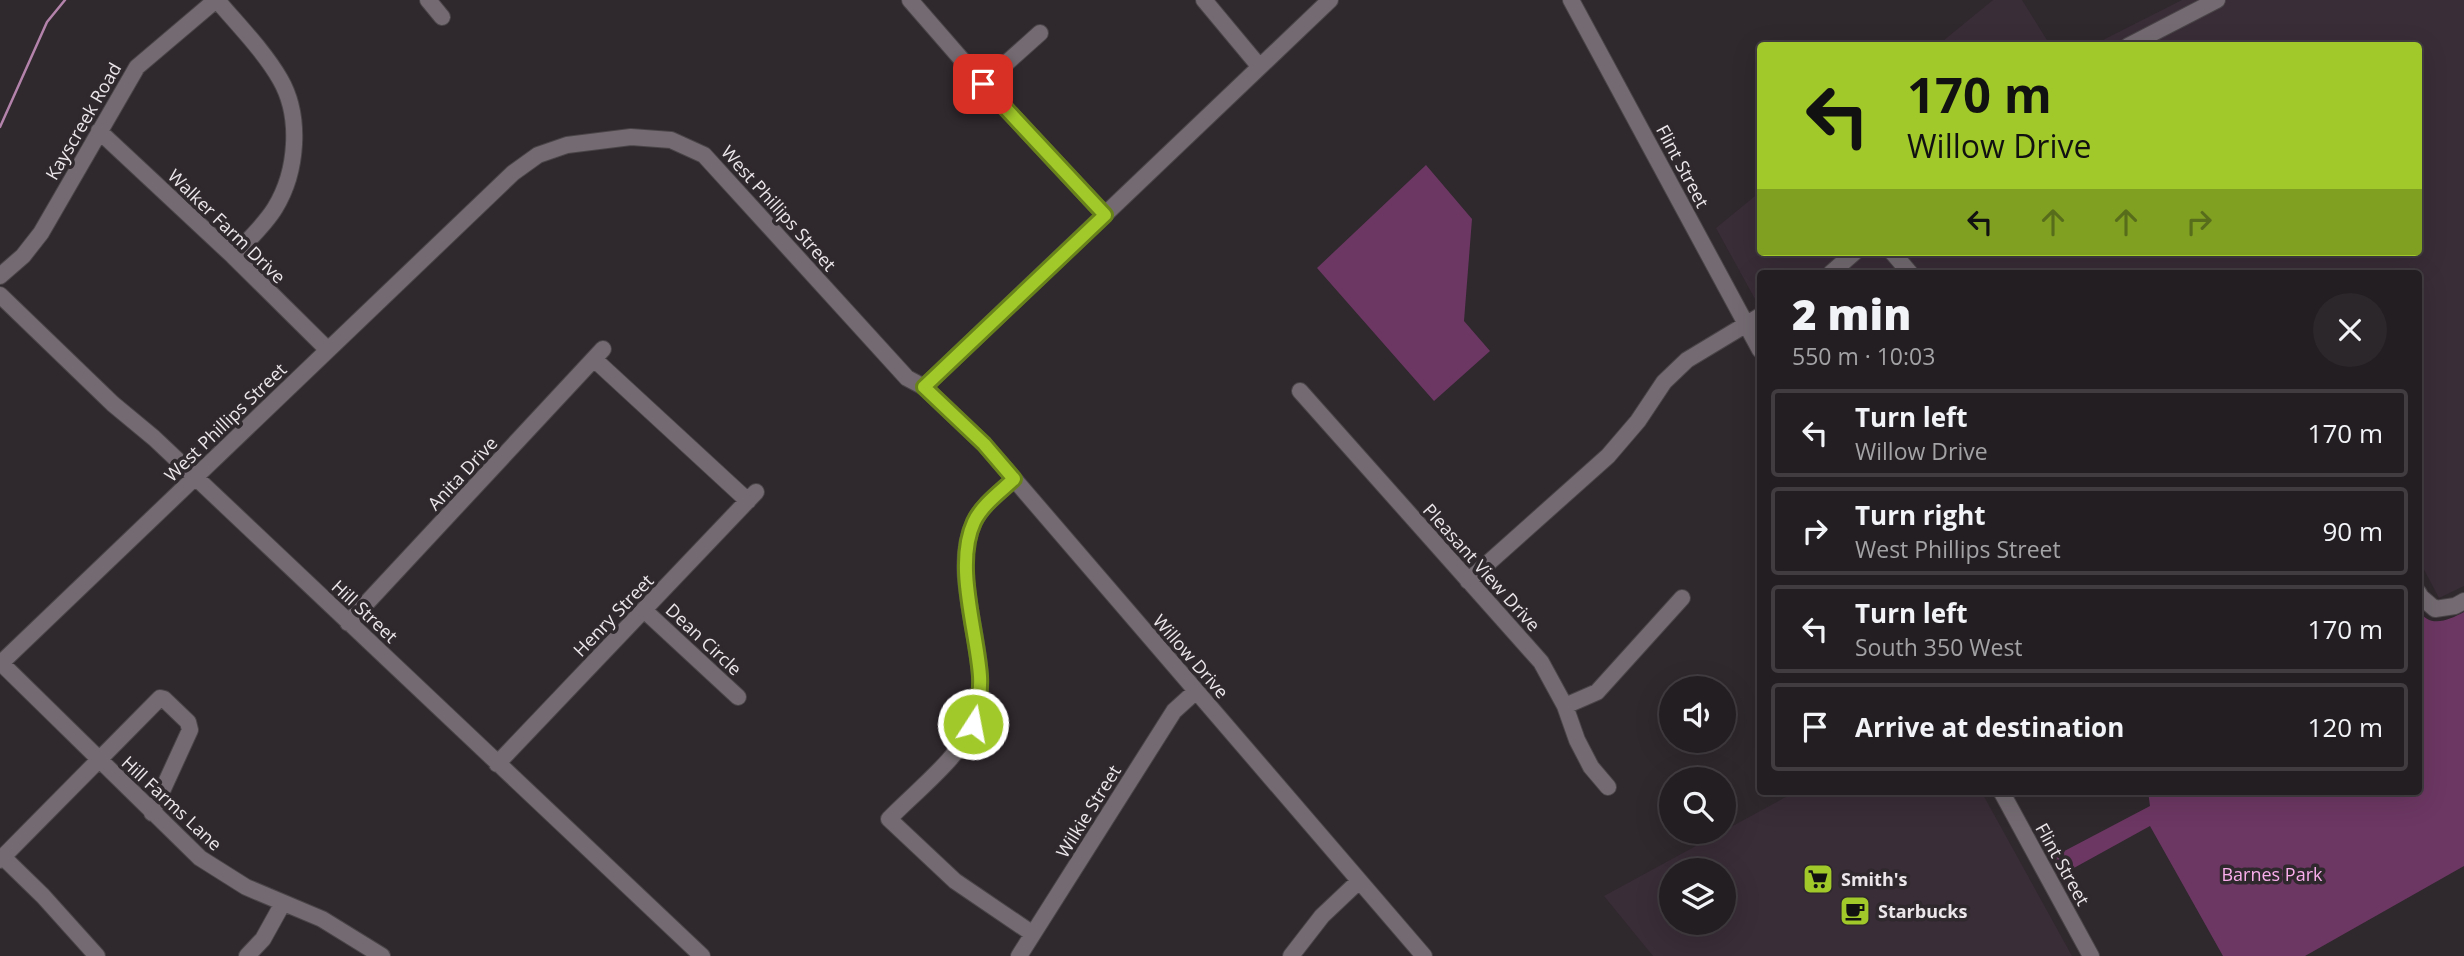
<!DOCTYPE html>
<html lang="en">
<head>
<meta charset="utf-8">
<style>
	body { margin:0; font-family:"Open Sans",sans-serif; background:#2b272a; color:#f1f3f6; height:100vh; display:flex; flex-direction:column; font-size:26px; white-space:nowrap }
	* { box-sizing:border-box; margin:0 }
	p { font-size:23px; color:#a3a2a5 }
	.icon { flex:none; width:38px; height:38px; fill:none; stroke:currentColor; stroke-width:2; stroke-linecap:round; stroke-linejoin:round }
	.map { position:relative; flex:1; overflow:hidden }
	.panel { position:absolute; left:1757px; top:270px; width:665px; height:525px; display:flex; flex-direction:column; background:#231e22; border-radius:7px; box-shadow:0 7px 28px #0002,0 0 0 2px #403c40 }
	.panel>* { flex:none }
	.banner { position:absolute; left:1757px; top:42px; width:665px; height:214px; border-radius:7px; box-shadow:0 7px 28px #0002,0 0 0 2px #403c40; background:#a1c92a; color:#111; overflow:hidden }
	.fabs { position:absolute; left:1659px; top:676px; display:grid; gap:14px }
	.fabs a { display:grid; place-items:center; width:77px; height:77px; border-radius:50%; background:#231e22; box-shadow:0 7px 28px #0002,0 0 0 2px #403c40; font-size:35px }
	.pin { position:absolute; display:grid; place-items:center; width:60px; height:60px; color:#fff; margin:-30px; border-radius:14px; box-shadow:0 4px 10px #0006 }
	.me { position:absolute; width:77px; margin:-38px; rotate:11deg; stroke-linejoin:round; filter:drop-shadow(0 0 5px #0008) }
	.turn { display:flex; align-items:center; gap:24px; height:147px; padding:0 35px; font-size:32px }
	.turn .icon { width:91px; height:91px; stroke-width:2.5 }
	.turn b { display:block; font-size:49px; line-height:60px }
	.lanes { display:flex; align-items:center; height:66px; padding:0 35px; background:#0003; justify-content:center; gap:35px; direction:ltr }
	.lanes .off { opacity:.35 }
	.round { display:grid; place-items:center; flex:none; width:74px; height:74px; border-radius:37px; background:#2b272a }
	.headline { display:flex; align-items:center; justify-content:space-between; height:119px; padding:0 35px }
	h1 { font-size:42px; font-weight:800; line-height:52px }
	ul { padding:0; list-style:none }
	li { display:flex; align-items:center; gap:21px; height:88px; margin:0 14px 10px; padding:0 21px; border:4px solid #403c40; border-radius:7px }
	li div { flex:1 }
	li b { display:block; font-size:26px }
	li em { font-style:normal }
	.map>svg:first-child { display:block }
	.built { fill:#392d37; fill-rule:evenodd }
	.green { fill:#6c3763 }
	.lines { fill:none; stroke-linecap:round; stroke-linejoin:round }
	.stream { stroke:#b483ab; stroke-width:2.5 }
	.minor-casing { stroke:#4a4448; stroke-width:18 }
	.minor { stroke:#736b71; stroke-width:16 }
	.route-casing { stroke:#69831b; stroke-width:18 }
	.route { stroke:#a1c92a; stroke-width:12 }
	.labels { text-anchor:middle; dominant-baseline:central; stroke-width:7; stroke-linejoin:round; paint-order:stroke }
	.street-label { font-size:18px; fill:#ebe6ea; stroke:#2f282d }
	.park-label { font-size:18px; fill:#faafec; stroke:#2f282d }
	.poi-label { font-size:18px; font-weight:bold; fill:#ebe6ea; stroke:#2f282d; text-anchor:start }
</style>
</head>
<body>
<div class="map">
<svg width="2464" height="956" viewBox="0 0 2464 956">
	<rect width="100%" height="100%" fill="#2f282d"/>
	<!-- built -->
	<path class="built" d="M 1993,0 L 2022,0 L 2050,45 L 1938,45 Z
		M 2182,0 L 2464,0 L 2464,586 L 2439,598 L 2419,560 L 2418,273 L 1760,273 L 1760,308 L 1716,228 L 1760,192 L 1760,252 L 2418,252 L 2418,46 L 2093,45 Z
		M 1797,791 L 1981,791 L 2072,956 L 1653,956 L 1604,896 ZM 1671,870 L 1724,870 L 1724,922 L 1671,922 Z"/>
	<!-- green -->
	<path class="green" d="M 1426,165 L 1472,219 L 1464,321 L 1490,351 L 1434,401 L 1317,268 Z
		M 2419,610 C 2429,629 2449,620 2464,612 L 2464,866 L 2305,956 L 2223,956 L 2150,826 L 2063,874 L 2053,857 L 2150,806 L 2148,791 L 2418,791 Z"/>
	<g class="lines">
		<!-- stream -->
		<path class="stream" d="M 0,127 L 47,22 L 65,0"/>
		<!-- minor casing -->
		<g class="minor-casing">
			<path id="minor" d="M 217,0 C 238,25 264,51 280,79 C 302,117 297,172 275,208 C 264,226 247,241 233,256
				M 428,0 L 442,17
				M 910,0 L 983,84 L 1105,215
				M 1204,0 L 1259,66
				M 1571,0 L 1760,350
				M 2128,46 L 2217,0
				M 983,84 L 1040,33
				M 99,131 L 233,256 L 328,350
				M 1892,252 L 1910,273
				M 1831,273 L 1855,252
				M 0,276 L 23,256 L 41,233 L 137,67 L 216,0
				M 0,295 L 113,404 L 154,438 L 702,956
				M 594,359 L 748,501
				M 924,387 L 1330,0
				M 1300,391 L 1541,662 L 1565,706 L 1577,740 L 1591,767 L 1608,787
				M 1014,479 C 1000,492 982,505 974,522 C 946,581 997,661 974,723 C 961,756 914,793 889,819 L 955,881 L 1033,934
				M 1468,581 L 1608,456 L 1638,421 L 1664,382 L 1687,360 L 1760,316
				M 2418,592 L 2421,597 L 2435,609 L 2455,606 L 2464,601
				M 644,610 L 738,697
				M 348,623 L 603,349
				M 0,662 L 200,858 L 246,887 L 322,919 L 382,956
				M 0,664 L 513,173 L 538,155 L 567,145 L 631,137 L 671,140 L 704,155 L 907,378 L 924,387 L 984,444 L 1424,956
				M 1565,706 L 1597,692 L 1682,598
				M 497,764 L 756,492
				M 2001,791 L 2091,956
				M 3,857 L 43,896 L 97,956
				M 0,860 L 160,698 L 164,699 L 188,722 L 190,730 L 152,813
				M 247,956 L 263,939 L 283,903
				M 1019,956 L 1174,711 L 1196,691
				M 1291,956 L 1322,916 L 1359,881"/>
		</g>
		<!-- minor -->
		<use href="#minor" class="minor"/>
	</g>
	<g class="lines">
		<!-- route casing -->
		<g class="route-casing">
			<path id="route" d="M 973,724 C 978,708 981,693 980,676 C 977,631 954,565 974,522 C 982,505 1000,492 1014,479 L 984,444 L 924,387 L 1105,215 L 983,84"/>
		</g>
		<!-- route -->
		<use href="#route" class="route"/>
	</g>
	<!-- icons -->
	<defs>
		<g id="supermarket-square" transform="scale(1.575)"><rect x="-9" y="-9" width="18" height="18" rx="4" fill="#a1c92a" stroke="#2f282d"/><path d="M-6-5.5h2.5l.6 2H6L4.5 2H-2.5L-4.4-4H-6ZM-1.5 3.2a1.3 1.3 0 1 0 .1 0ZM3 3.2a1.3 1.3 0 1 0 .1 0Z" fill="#111"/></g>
		<g id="cafe-square" transform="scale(1.575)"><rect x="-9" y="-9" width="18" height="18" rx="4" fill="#a1c92a" stroke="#2f282d"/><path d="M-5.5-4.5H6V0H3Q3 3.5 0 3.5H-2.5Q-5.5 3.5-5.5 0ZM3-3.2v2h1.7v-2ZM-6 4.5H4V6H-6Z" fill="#111"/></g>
	</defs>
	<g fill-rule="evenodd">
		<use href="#supermarket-square" x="1818" y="879"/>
		<use href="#cafe-square" x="1855" y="911"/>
	</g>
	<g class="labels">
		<!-- street labels -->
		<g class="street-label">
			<text transform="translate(83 121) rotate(-60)">Kayscreek Road</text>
			<text transform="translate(1683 166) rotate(62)">Flint Street</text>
			<text transform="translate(779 208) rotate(48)">West Phillips Street</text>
			<text transform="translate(227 226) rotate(44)">Walker Farm Drive</text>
			<text transform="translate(225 422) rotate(-44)">West Phillips Street</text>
			<text transform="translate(462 473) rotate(-47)">Anita Drive</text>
			<text transform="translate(1482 567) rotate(48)">Pleasant View Drive</text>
			<text transform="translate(365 611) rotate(43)">Hill Street</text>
			<text transform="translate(613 615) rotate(-46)">Henry Street</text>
			<text transform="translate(704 639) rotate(43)">Dean Circle</text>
			<text transform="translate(1191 656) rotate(49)">Willow Drive</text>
			<text transform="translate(172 803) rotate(43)">Hill Farms Lane</text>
			<text transform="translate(1088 811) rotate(-58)">Wilkie Street</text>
			<text transform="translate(2063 864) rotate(61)">Flint Street</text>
		</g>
		<!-- park labels -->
		<g class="park-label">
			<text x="2272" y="874">Barnes Park</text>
		</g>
		<!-- poi labels -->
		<g class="poi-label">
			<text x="1841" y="879">Smith's</text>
			<text x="1878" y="911">Starbucks</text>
		</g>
	</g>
</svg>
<div class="fabs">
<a><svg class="icon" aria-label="sound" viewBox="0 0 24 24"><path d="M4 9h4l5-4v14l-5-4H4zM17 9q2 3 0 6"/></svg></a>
<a><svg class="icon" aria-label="search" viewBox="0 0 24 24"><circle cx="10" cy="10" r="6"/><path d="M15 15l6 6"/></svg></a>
<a><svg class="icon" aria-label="layers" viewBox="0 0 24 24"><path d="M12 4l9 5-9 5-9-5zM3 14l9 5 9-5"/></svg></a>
</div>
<div class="pin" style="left:983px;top:84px;background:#d93025"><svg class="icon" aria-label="arrive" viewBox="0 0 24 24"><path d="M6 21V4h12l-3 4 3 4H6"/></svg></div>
<svg class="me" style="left:973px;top:724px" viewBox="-20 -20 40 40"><circle r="17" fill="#a1c92a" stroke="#fff" stroke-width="3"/><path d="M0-11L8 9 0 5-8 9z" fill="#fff"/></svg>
<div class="banner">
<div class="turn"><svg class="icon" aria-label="left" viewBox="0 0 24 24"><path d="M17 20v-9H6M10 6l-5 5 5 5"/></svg><div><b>170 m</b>Willow Drive</div></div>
<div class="lanes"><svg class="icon" aria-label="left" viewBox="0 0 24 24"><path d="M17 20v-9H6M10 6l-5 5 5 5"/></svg><svg class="icon off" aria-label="ahead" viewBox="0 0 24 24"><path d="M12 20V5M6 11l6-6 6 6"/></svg><svg class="icon off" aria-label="ahead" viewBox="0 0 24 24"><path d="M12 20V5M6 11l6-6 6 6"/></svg><svg class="icon off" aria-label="right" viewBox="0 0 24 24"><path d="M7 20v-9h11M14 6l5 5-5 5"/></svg></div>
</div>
<section class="panel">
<div class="headline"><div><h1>2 min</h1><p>550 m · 10:03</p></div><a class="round"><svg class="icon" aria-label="close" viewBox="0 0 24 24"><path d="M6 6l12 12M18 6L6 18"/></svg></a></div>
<ul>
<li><svg class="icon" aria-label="left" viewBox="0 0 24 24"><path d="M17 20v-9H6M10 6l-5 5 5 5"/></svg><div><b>Turn left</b><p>Willow Drive</p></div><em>170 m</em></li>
<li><svg class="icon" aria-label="right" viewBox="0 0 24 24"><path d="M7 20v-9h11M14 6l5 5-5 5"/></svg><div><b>Turn right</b><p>West Phillips Street</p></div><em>90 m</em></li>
<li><svg class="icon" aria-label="left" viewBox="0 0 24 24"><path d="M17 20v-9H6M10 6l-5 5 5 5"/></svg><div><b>Turn left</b><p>South 350 West</p></div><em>170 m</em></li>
<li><svg class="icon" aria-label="arrive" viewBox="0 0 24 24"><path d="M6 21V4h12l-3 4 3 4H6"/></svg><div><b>Arrive at destination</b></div><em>120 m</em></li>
</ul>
</section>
</div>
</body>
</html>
